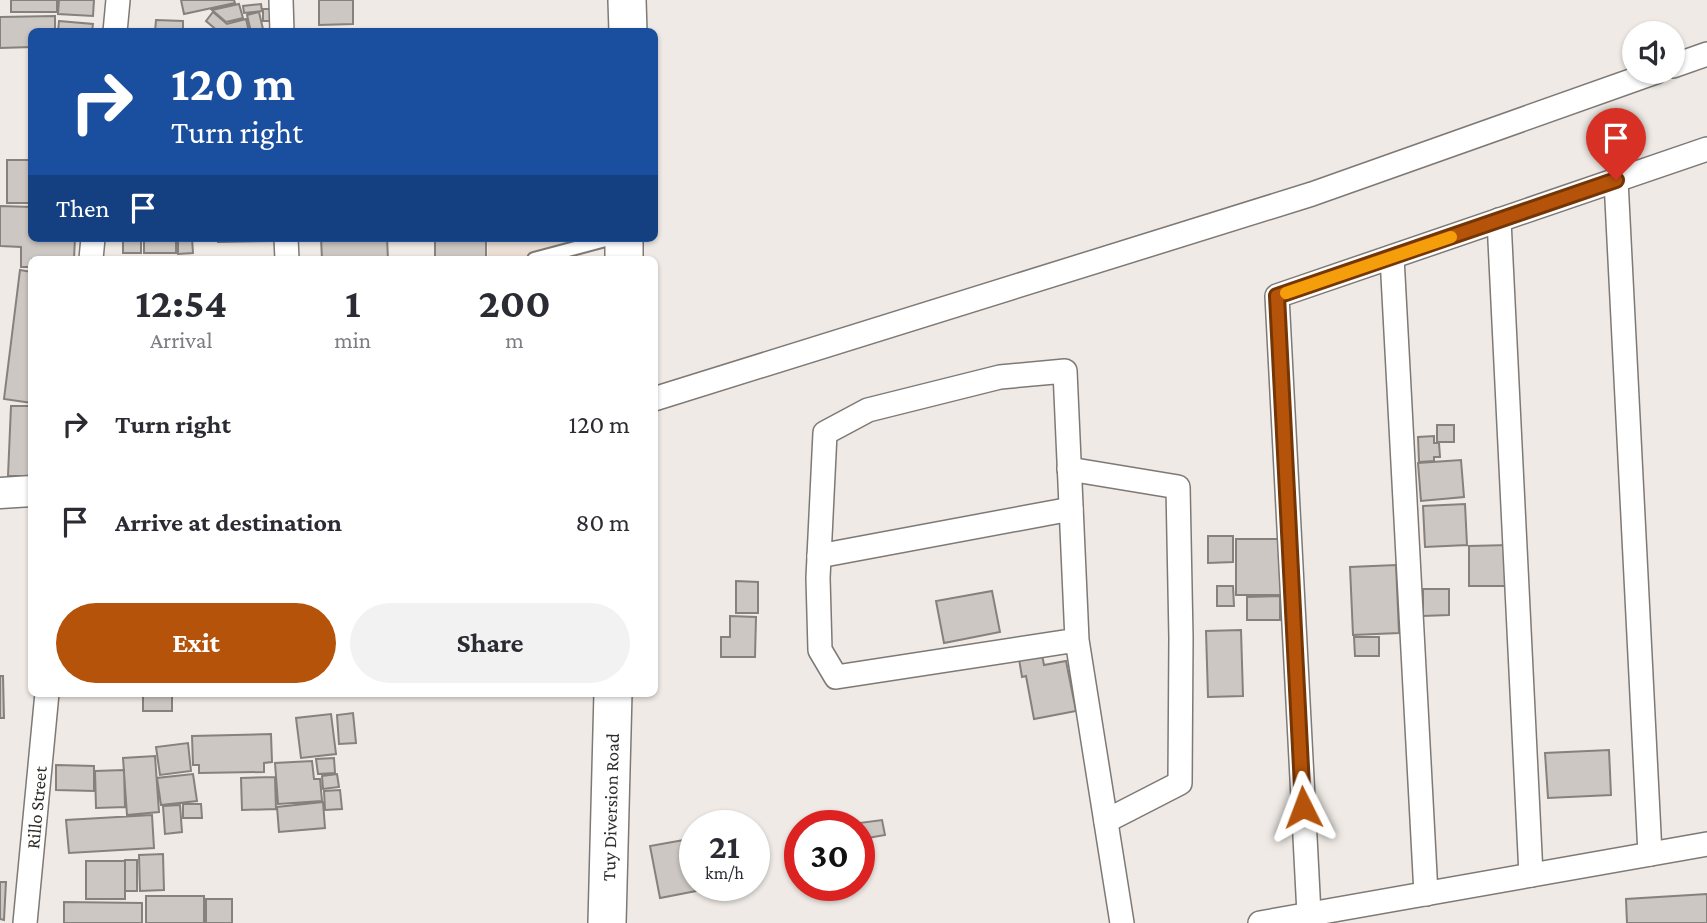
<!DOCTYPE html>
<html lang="en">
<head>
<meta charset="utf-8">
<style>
	body { margin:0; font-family:"Crimson Pro",serif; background:#f2f2f3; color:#2b2b33; height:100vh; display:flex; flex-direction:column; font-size:26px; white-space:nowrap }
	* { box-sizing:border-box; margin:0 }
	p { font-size:23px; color:#7c7c81 }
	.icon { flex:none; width:38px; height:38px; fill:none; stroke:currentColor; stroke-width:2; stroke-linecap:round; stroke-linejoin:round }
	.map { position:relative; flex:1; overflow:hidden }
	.drawer { position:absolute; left:28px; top:256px; width:630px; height:441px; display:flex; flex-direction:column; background:#fff; border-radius:10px; box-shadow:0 2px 5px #0004 }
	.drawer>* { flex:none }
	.hud { position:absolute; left:28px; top:28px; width:630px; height:214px; border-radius:10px; box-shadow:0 2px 5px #0004; background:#1a4fa0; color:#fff; overflow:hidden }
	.buttons { position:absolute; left:1622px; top:21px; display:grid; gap:14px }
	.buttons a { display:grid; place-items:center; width:63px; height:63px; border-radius:50%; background:#fff; box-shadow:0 2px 5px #0004; font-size:35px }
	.speed { position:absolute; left:679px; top:810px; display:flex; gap:14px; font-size:35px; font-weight:700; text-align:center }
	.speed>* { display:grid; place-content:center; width:91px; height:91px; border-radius:50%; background:#fff; box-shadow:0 2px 5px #0004; line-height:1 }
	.speed small { font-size:18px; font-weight:400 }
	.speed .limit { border:10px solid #d22; background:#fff; color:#111 }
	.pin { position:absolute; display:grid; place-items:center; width:60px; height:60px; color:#fff; margin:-72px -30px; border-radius:50% 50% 50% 0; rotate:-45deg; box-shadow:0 0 7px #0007 }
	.pin .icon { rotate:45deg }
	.me { position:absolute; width:77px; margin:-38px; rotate:357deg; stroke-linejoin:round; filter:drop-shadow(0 0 5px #0008) }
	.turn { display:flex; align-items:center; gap:24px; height:147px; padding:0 28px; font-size:32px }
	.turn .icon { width:91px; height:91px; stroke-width:2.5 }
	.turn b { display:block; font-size:49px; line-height:60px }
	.then { display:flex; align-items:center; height:66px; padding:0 28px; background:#0003; gap:14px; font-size:26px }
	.eta { display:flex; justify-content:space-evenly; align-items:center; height:119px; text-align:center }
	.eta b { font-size:42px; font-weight:700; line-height:49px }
	.action { display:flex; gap:14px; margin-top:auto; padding:14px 28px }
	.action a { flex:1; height:80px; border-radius:42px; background:#b45309; color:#fff; font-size:28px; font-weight:700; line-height:80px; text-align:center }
	.action a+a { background:#f2f2f3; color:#2b2b33 }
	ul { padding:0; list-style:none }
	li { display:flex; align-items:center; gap:21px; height:98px; padding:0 28px }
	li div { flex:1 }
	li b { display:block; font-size:26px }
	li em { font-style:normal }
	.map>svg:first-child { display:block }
	.built { fill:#eaded4 }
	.building { fill:#cdc7c3; stroke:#86817d; stroke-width:2 }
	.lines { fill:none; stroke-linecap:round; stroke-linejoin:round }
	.service-casing { stroke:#7e7975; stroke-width:16 }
	.minor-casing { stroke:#7e7975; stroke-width:26 }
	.tertiary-casing { stroke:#7e7975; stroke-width:33 }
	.primary-casing { stroke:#7e7975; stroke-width:40 }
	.service { stroke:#fff; stroke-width:12 }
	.minor { stroke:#fff; stroke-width:23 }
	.tertiary { stroke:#fff; stroke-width:30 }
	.primary { stroke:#fff; stroke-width:37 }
	.route-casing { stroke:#753606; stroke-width:18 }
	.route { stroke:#b45309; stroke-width:12 }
	.slow { stroke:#f59e0b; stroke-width:12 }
	.labels { text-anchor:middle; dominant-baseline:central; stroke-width:5; stroke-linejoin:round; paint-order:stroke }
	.street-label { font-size:19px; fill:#2f2d2b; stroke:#efeae5 }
</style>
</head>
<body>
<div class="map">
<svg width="1707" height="923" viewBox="0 0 1707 923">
	<rect width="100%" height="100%" fill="#efeae5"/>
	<!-- built -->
	<path class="built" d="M 488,238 L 583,238 L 583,259 L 488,259 Z"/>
	<!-- building -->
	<path class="building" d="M 11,0 L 57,0 L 57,12 L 11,12 Z
		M 59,0 L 94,0 L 93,16 L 58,14 Z
		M 181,0 L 234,0 L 235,3 L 184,14 Z
		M 319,0 L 353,0 L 353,24 L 319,25 Z
		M 239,4 L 243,18 L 226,22 L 212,10 Z
		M 261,4 L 262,11 L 244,13 L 243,6 Z
		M 263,9 L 270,9 L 270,21 L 263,21 Z
		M 213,12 L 227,24 L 246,19 L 249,32 L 219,32 L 206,21 Z
		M 259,12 L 263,29 L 251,32 L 247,15 Z
		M 55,16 L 55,32 L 32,32 L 32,47 L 0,48 L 0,17 Z
		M 156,20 L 183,21 L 183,32 L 155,32 Z
		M 59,21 L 93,24 L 92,32 L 58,32 Z
		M 322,30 L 383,31 L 383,32 L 322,32 Z
		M 7,160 L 32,160 L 32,203 L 7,203 Z
		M 0,206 L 32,207 L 32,238 L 75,238 L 74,259 L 32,259 L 32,267 L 21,267 L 21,247 L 0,246 Z
		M 123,238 L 141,238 L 141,253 L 123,253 Z
		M 144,238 L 176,238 L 176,253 L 144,253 Z
		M 178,238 L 192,238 L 193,253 L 178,254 Z
		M 218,238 L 274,238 L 274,241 L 218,242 Z
		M 321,238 L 387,238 L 388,259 L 322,259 Z
		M 435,238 L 486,238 L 486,259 L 435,259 Z
		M 20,270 L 32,272 L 32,403 L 4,399 Z
		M 11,406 L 32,406 L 32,476 L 8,476 Z
		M 1437,425 L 1454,425 L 1454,442 L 1437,442 Z
		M 1434,436 L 1434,443 L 1439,443 L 1440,457 L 1434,457 L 1434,461 L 1419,462 L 1418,437 Z
		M 1461,460 L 1464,497 L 1421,501 L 1418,463 Z
		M 1465,504 L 1467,545 L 1425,547 L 1423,506 Z
		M 1208,536 L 1233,536 L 1233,562 L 1208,563 Z
		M 1236,539 L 1281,539 L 1281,595 L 1236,595 Z
		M 1509,545 L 1509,586 L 1469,586 L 1469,546 Z
		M 1396,565 L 1399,633 L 1353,635 L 1350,567 Z
		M 736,581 L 758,582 L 758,613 L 736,613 Z
		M 1217,586 L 1233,586 L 1234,606 L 1217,606 Z
		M 1423,589 L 1449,589 L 1449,615 L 1423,616 Z
		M 992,591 L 1000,632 L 944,643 L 936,601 Z
		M 1280,596 L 1280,620 L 1247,620 L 1247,597 Z
		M 730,616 L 756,617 L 755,657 L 721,657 L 721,637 L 730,637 Z
		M 1241,630 L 1243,696 L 1208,697 L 1206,631 Z
		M 1354,637 L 1379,637 L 1379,656 L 1355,656 Z
		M 1042,655 L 1044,665 L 1066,661 L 1076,711 L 1034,719 L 1026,676 L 1022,677 L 1019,659 Z
		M 0,676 L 3,676 L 4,718 L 0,718 Z
		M 143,693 L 172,693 L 172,711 L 143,711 Z
		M 353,713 L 356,743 L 339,744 L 337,715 Z
		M 331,714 L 336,754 L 301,758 L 296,718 Z
		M 271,734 L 272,762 L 264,763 L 264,772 L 199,773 L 199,765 L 193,765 L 192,736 Z
		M 188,743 L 191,771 L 160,775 L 156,747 Z
		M 1609,750 L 1611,795 L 1548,798 L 1545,753 Z
		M 155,756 L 159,812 L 127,815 L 123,758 Z
		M 334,758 L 335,773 L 318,774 L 316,759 Z
		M 312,761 L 314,779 L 320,779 L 322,801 L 278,804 L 275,763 Z
		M 56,765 L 94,766 L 94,791 L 56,790 Z
		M 124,770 L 125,807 L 96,808 L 95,771 Z
		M 193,774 L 197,801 L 161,805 L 157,778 Z
		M 337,774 L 339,787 L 323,789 L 322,776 Z
		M 275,777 L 276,809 L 242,810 L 241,778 Z
		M 340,790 L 342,809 L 325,810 L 324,791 Z
		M 323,802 L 325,828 L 279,832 L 277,807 Z
		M 183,804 L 201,804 L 202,818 L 183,818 Z
		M 180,805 L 182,832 L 165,834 L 163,806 Z
		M 152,815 L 154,848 L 69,853 L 66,820 Z
		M 882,820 L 885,835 L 862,839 L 859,823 Z
		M 695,838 L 695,886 L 722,886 L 660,898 L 650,846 Z
		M 163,854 L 164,890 L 140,891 L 139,855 Z
		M 125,860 L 137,860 L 137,891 L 125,891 Z
		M 86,861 L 125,861 L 125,899 L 86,899 Z
		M 0,882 L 6,882 L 4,920 L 0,919 Z
		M 1707,894 L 1707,923 L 1627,923 L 1626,899 Z
		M 146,896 L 204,896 L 204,923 L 146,923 Z
		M 206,899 L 232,899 L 232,923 L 206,923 Z
		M 64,902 L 142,903 L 142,923 L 64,923 Z"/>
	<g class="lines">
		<!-- service casing -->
		<g class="service-casing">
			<path id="service" d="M 534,259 L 613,238"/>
		</g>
		<!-- minor casing -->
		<g class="minor-casing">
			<g id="minor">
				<path d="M 281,0 L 282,32"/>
				<path d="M 115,32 L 118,0"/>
				<path d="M 1673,66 L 1707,54"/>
				<path d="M 1616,180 L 1650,854"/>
				<path d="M 1499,220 L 1531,875"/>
				<path d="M 286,238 L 287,259"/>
				<path d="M 1392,257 L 1426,894"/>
				<path d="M 91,259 L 93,238"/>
				<path d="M 654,399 L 1312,194 L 1656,72"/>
				<path d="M 1069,469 L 1178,487 L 1181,638 L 1180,783 L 1106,821"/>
				<path d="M 819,556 L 1071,509"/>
				<path d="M 1077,640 L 836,677 L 820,650 L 818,578 L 825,433 L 868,410 L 1000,377 L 1065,371 L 1077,640 L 1122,923"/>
				<path d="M 1309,914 L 1277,296 L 1707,149"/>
				<path id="s1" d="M 25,923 L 47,693"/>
				<path d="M 1260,923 L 1707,844"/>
			</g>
		</g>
		<!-- tertiary casing -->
		<g class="tertiary-casing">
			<path id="tertiary" d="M 0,493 L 32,491"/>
		</g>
		<!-- primary casing -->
		<g class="primary-casing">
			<g id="primary">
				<path d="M 627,0 L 628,32"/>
				<path d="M 624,259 L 624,238"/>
				<path id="s2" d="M 607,923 L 613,693"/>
			</g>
		</g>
		<!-- service -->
		<use href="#service" class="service"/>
		<!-- minor -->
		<use href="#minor" class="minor"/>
		<!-- tertiary -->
		<use href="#tertiary" class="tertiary"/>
		<!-- primary -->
		<use href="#primary" class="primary"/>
	</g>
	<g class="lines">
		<!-- route casing -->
		<g class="route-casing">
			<path id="route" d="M 1303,807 L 1277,296 L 1616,180"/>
		</g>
		<!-- route -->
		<use href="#route" class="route"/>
		<!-- slow -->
		<path class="slow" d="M 1286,293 L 1451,237"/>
	</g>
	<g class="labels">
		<!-- street labels -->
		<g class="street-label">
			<text stroke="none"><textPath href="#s1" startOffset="116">Rillo Street</textPath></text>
			<text stroke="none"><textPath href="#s2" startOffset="116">Tuy Diversion Road</textPath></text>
		</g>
	</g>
</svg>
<div class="buttons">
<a><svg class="icon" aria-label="sound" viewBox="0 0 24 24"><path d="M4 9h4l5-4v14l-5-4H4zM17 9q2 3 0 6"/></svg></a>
</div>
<div class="speed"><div>21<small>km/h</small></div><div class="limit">30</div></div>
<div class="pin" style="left:1616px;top:180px;background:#d93025"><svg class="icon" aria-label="arrive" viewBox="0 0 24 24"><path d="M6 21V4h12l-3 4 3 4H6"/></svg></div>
<svg class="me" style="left:1303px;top:807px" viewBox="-20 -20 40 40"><path d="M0-17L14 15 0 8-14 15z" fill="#b45309" stroke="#fff" stroke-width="4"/></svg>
<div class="hud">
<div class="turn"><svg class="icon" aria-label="right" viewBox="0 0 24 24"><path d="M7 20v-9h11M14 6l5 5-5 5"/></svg><div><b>120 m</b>Turn right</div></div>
<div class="then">Then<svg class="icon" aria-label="arrive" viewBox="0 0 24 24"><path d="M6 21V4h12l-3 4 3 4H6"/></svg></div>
</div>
<section class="drawer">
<div class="eta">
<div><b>12:54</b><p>Arrival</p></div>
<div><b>1</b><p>min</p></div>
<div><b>200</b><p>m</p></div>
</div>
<ul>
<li><svg class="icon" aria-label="right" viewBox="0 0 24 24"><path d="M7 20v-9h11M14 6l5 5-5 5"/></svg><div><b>Turn right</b></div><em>120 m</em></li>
<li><svg class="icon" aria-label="arrive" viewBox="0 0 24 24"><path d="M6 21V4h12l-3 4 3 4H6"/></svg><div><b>Arrive at destination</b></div><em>80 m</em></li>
</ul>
<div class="action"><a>Exit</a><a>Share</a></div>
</section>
</div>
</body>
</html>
